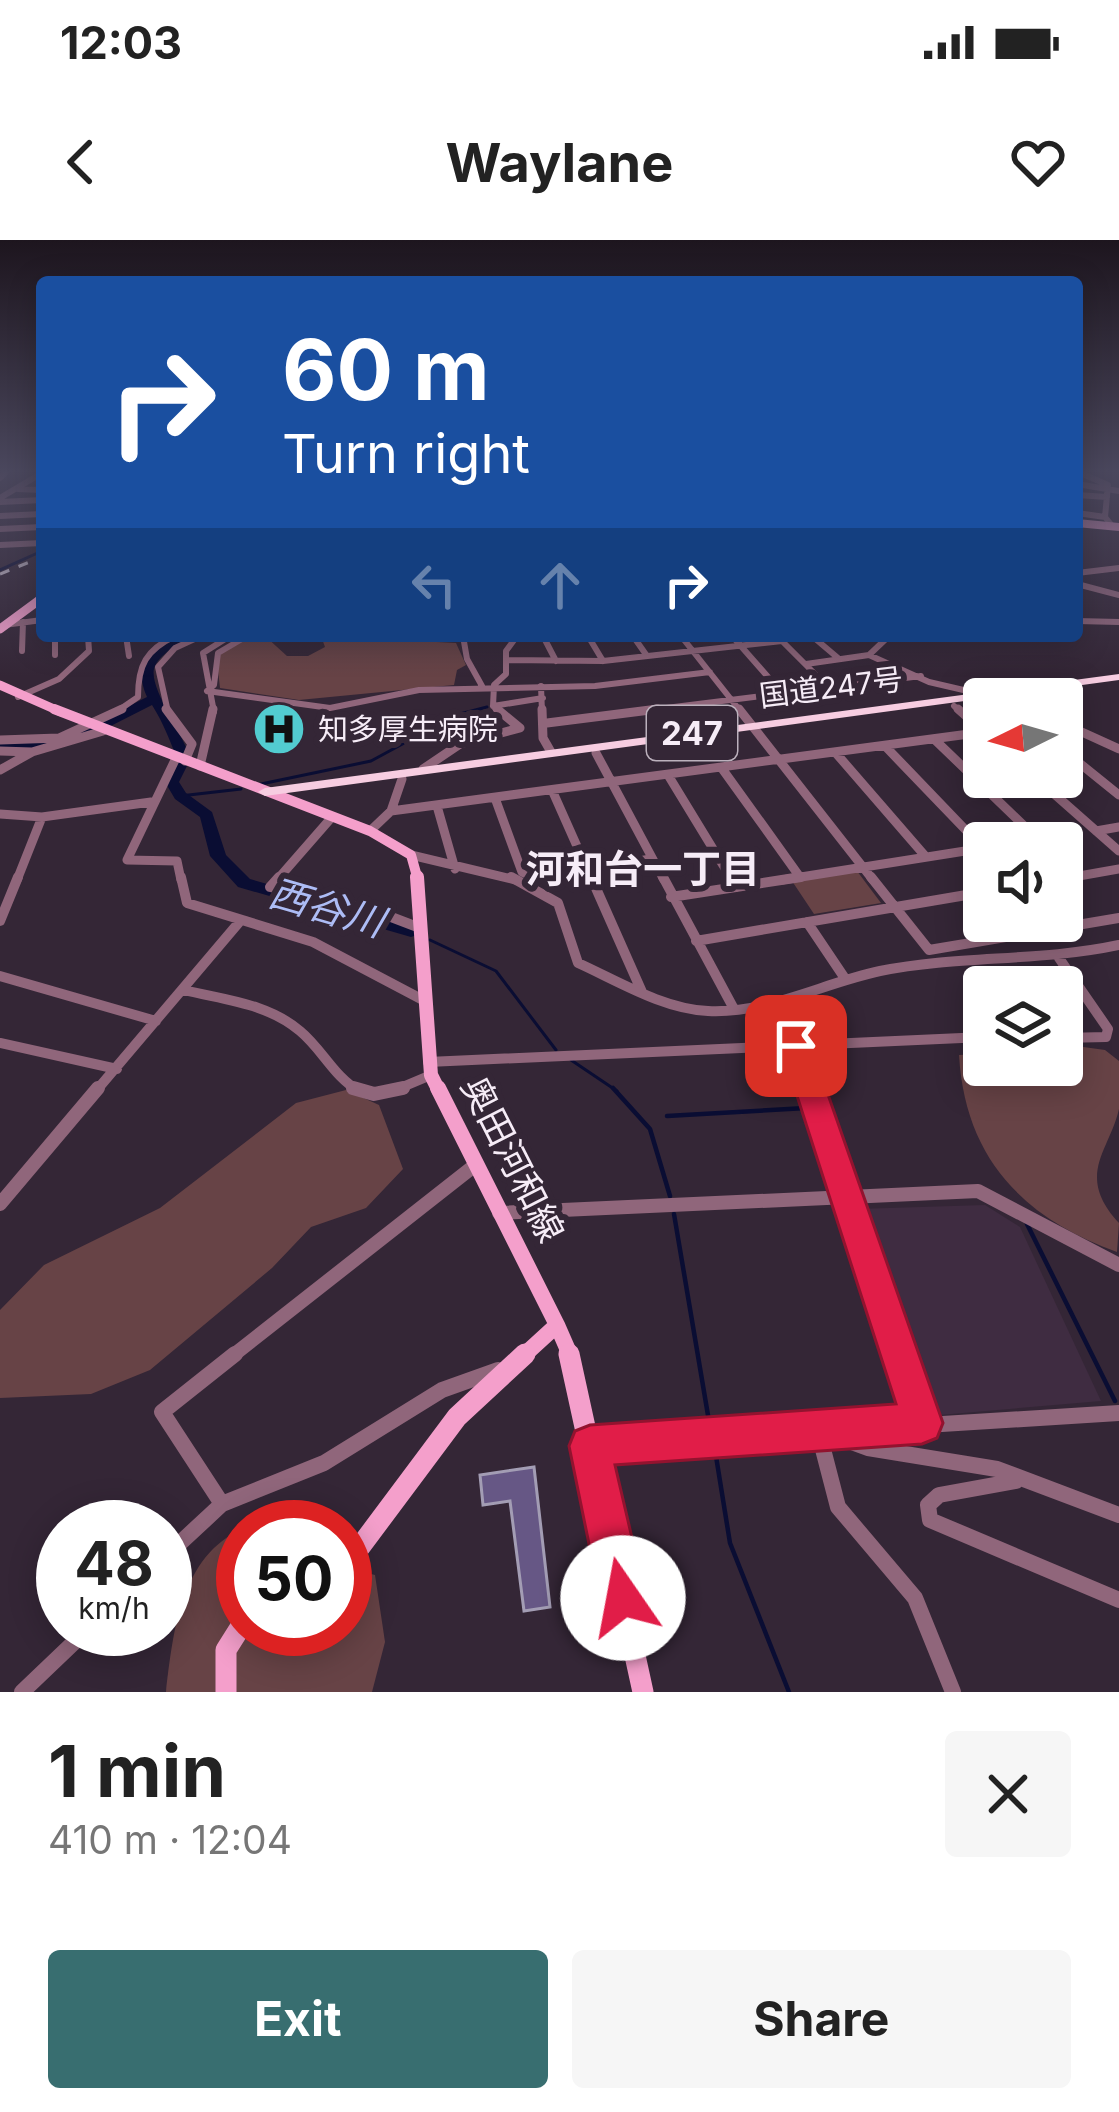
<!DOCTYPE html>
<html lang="en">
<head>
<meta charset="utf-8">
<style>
	body { margin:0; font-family:Inter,"Noto Sans JP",sans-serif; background:#f6f6f6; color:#222; height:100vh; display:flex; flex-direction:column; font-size:45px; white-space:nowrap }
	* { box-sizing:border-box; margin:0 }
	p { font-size:39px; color:#767676 }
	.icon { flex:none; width:66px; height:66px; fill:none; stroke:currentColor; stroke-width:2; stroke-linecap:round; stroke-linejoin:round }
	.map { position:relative; height:1452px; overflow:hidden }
	.side { display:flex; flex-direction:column; background:#fff; flex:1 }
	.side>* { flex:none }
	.top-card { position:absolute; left:36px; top:36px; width:1047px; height:366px; border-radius:12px; box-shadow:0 6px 30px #0003; background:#1a4fa0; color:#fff; overflow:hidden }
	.needle { width:78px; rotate:265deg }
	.buttons { position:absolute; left:963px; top:438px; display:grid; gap:24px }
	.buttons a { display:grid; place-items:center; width:120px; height:120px; border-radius:12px; background:#fff; box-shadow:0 6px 30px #0003; font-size:60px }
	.speed { position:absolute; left:36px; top:1260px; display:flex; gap:24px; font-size:60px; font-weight:700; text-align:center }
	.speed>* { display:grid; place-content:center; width:156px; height:156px; border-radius:50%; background:#fff; box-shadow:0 6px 30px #0003; line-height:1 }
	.speed small { font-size:30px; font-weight:400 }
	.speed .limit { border:18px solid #d22; background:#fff; color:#111 }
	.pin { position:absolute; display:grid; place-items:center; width:102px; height:102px; color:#fff; margin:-51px; border-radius:24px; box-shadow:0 6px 18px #0006 }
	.me { position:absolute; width:132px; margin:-66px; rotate:348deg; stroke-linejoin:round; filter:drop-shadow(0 0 9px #0008) }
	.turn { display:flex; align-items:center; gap:42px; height:252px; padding:0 48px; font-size:54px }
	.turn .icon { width:156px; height:156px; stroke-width:2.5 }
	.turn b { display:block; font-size:84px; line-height:102px }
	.lanes { display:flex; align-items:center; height:114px; padding:0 48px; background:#0003; justify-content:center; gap:60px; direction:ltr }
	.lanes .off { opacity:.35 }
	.round { display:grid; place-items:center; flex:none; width:126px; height:126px; border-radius:12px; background:#f6f6f6 }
	.head { display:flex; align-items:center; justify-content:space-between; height:204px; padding:0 48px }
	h1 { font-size:72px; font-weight:700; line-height:90px }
	.primary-button { display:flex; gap:24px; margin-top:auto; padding:24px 48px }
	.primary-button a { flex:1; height:138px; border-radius:12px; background:#386e70; color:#fff; font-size:48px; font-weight:700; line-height:138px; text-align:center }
	.primary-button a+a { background:#f6f6f6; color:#222 }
	.status { display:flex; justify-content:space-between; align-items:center; height:84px; padding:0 60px; background:#fff; direction:ltr }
	.status svg { height:33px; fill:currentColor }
	header { display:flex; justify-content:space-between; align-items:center; height:156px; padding:0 48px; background:#fff; font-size:54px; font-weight:700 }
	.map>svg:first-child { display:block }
	.built { fill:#3f2c41 }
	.green { fill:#674346 }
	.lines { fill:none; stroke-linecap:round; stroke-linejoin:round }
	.stream-far1 { stroke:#0a0d33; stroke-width:3 }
	.stream { stroke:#0a0d33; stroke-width:4.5 }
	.river { fill:#0a0d33; fill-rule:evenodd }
	.building { fill:#665785; stroke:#a39db4; stroke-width:3 }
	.minor-far4 { stroke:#90667b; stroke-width:6 }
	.minor-far3 { stroke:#90667b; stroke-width:9 }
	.minor-far2 { stroke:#90667b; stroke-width:10 }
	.minor-far1 { stroke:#90667b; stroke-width:14 }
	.minor { stroke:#90667b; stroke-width:16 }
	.major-far5 { stroke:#f49fcb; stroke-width:8 }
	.major-far4 { stroke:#f49fcb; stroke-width:9 }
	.major-far3 { stroke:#f49fcb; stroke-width:10 }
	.major-far2 { stroke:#f49fcb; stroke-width:14 }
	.major-far1 { stroke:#f49fcb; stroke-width:16 }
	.major { stroke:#f49fcb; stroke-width:21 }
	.highway { fill:#f7cde1; fill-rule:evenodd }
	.rail { stroke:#cfc4d0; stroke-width:3; stroke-dasharray:10 10; stroke-linecap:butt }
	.route { fill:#e11d48; stroke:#92132f; stroke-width:3 }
	.labels { text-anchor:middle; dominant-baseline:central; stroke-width:12; stroke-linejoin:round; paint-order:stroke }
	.far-street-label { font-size:30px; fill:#f6ecf7; stroke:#342636 }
	.far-poi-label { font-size:30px; fill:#f6ecf7; stroke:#342636; text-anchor:start }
	.shield { fill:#342636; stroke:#bcb1bd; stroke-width:3 }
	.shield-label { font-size:33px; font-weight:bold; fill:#f6ecf7 }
	.street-label { font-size:36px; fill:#f6ecf7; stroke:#342636 }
	.neighbourhood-label { font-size:39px; font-weight:bold; fill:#f6ecf7; stroke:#342636 }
	.water-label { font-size:39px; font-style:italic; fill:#adbcf5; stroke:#342636 }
</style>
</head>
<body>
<div class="status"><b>12:03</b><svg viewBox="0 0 49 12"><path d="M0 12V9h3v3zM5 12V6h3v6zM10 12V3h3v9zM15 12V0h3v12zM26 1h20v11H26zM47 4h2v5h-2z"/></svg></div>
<header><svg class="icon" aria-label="back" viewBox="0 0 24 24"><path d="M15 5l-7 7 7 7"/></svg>Waylane<svg class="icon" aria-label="heart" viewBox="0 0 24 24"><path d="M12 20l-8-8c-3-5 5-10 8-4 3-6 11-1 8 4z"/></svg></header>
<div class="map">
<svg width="1119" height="1452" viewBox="0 0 1119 1452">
	<rect width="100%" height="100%" fill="#342636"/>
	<!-- built -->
	<path class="built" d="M 985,965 L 1020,987 L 1101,1161 L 928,1176 L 857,969 Z"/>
	<!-- green -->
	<path class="green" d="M 254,396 L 265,396 L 287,416 L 308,416 L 325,407 L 321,396 L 456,403 L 466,425 L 457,430 L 454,445 L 299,460 L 220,448 L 217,421 L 222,410 Z
		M 857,631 L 881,663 L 814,674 L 792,641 Z
		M 980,803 L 984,825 L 1062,825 L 1062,804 L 1105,810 L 1119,821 C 1119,835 1119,855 1119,869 C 1109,912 1075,935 1119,983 L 1117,1012 C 1023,978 965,918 959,815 L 980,814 Z
		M 346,850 L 379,865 L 403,929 L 366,968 L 311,987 L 272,1028 L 150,1130 L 91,1154 L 0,1158 L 0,1070 L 44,1025 L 160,968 L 296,863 Z
		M 243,1289 L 243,1389 L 345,1389 L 345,1327 L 375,1335 L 385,1402 L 372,1452 L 166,1452 C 173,1392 181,1315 243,1289 Z"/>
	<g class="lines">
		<!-- stream-far1 -->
		<path class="stream-far1" d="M 0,330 L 42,311
			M 261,544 L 371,521 L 456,475 L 487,467
			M 180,556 L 241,549
			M 430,700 L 496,731 L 556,810
			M 571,820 L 617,851"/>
		<!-- stream -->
		<path class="stream" d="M 613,848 L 650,889 L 670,956
			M 667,876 L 806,868 L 831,947
			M 674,974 L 710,1187
			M 1027,984 L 1115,1161
			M 715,1210 L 730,1303 L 789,1452"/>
		<!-- river -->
		<path class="river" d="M 179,396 L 193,396 C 181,405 162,411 155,426 C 146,444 182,492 189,515 L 187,518 L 177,518 C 169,499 163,482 152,465 L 91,496 L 81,496 L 81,490 L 147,457 C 132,423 150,412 179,396 Z
			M 60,499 L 65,500 L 65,506 L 0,510 L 0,502 Z
			M 180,522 L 187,526 L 179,542 L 186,553 L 212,572 L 226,615 L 250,639 L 417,687 L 420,691 L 417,695 L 411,697 L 238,647 L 210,616 L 200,577 L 175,559 L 165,542 L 175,523 Z"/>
	</g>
	<!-- building -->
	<path class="building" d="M 534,1227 L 550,1367 L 524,1371 L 510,1261 L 483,1265 L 480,1235 Z"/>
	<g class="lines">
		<!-- minor-far4 -->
		<path class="minor-far4" d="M 1078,232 L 1108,245 L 1105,277 L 1113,287
			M 0,238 L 6,232
			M 1077,244 L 1119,251
			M 18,249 L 42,250
			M 1077,255 L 1107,257
			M 0,258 L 42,233
			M 0,262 L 42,260
			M 1077,273 L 1105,277
			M 0,276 L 42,274
			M 0,289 L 42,287
			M 0,305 L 42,303
			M 1077,333 L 1119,328
			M 1077,344 L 1119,355
			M 1077,381 L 1119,382
			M 4,385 L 42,380
			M 55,396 L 55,415
			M 126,396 L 129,416
			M 463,396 L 467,419 L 482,446
			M 543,396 L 556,421
			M 588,396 L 603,421
			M 633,396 L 647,416
			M 681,396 L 741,472
			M 732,396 L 783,454
			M 812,396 L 838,418
			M 780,399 L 829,448
			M 22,411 L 23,382
			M 869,415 L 889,396
			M 506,420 L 603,421 L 782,401
			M 806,424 L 869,415 L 929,442 L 985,455
			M 541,446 L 542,472
			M 207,451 L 330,468 L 419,450 L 595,446 L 710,432
			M 207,451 L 214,445 L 218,413 L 247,396
			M 18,457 L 59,439 L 89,411 L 88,396
			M 493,466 L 494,445 L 506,434 L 506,411 L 517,396
			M 493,466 L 543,458
			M 493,466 L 500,472
			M 954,466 L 961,472
			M 116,472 L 138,457 C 138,425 146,410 175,396
			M 168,472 L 158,427 L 175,408 L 201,396
			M 214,472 L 203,413 L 230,396
			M 634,472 L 921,436"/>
		<!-- minor-far3 -->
		<path class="minor-far3" d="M 166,469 L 192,504 L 185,521
			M 542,469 L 543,498 L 551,512
			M 739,469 L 873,640
			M 958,469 L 984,492
			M 547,483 L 658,469
			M 1062,483 L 1119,509
			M 934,499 L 1042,603
			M 0,500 L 59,498 L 122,469
			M 885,506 L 983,608
			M 1062,509 L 1119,555
			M 0,511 L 32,512
			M 835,512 L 926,617
			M 596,513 L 664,640
			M 176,518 L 127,620 L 177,621 L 181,640
			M 200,526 L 213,469
			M 721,527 L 800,637
			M 423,529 L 460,504 L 520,488 L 497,469
			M 0,530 L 32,512 L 103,491
			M 668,535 L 732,640
			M 1035,537 L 1119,611
			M 552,550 L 592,640
			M 495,558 L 522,632 L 534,637 L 651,619
			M 437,566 L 455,629
			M 391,571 L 984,492
			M 0,574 L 42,577 L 151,562
			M 370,591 L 391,571 L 402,539
			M 1096,591 L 1119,587
			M 1015,603 L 1038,599
			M 411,615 L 516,640
			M 1062,622 L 1078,636
			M 1062,639 L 1119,629
			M 17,640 L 42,577
			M 277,640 L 332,577
			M 782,640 L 984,608"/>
		<!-- minor-far2 -->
		<path class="minor-far2" d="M 181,637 L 187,663 L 313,702 L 423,760
			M 279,637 L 270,647 L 378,672 L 420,688
			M 511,637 L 558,663 L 578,723 C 618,741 663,769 708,771 C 767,774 823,743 880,731 C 958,715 1040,722 1119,705
			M 591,637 L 642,752
			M 663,637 L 734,769
			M 731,637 L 737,647
			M 871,637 L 929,710 L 1119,678
			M 1062,639 L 1075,637
			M 671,657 L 801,637
			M 0,681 L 18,637
			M 807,682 L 846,740
			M 696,701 L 984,652
			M 1059,718 L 1108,789 L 1106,797 L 1062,798
			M 0,736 L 156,781
			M 184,750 C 224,760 267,763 300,791 C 322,809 334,837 359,851
			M 781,761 L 811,851
			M 0,803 L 117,829
			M 428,822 L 984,797
			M 96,851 L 241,680
			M 393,851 L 431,835"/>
		<!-- minor-far1 -->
		<path class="minor-far1" d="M 353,848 L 374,854 L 403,848
			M 810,848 L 901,1117
			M 0,964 L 98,848
			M 499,973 L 978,951 L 1119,1025
			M 231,1117 L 474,926"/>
		<!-- minor -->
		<path class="minor" d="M 900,1114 L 923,1183
			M 818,1190 L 838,1267 L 915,1358 L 953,1452
			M 827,1193 L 868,1208 L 997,1229 L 1119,1275
			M 590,1206 L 1119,1173
			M 1016,1241 L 939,1255 L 928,1265 L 930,1280 L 1119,1360
			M 222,1264 L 162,1172 L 235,1114
			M 165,1317 L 222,1264 L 324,1223 L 442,1150 L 498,1130
			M 22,1452 L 88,1389"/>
		<!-- major-far5 -->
		<path class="major-far5" d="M 1077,283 L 1119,287"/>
		<!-- major-far4 -->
		<path class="major-far4" d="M 0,389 L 42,358
			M 0,445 L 61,472"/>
		<!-- major-far3 -->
		<path class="major-far3" d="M 54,469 L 370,591 L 411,615 L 418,640"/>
		<!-- major-far2 -->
		<path class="major-far2" d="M 417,637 L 431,835 L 439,851"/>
		<!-- major-far1 -->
		<path class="major-far1" d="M 438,848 L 557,1085 L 522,1117
			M 557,1085 L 571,1117"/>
		<!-- major -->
		<path class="major" d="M 569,1114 L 643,1452
			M 345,1327 L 457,1177 L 525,1114
			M 226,1452 L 226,1410 L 243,1383"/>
		<!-- highway -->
		<path class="highway" d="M 1119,434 L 1119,440 L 265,556 L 258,552 L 265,548 Z"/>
		<!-- rail -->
		<path class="rail" d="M 0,334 L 42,317"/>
	</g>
	<!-- sky -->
	<linearGradient id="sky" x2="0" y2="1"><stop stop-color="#1d151e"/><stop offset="0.53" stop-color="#4a475d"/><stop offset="1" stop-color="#4a475d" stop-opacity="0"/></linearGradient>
	<rect width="1119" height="436" fill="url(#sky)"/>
	<!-- route -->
	<path class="route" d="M 796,795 L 811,806 L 943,1183 L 937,1198 L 922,1204 L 615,1225 L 646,1358 L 640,1375 L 623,1381 L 607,1375 L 600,1358 L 569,1206 L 575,1191 L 590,1185 L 896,1164 L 781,806 Z"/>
	<!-- icons -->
	<defs>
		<g id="hospital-disc" transform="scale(2.7)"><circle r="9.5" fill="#52ccd0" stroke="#342636"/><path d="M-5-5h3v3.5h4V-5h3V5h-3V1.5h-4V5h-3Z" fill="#111"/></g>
	</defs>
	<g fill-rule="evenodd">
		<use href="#hospital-disc" x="279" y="489"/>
	</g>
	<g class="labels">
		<!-- far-street labels -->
		<g class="far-street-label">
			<text transform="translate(831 447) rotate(-7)">国道247号</text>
		</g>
		<!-- far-poi labels -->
		<g class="far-poi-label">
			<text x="318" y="489">知多厚生病院</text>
		</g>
		<!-- shield labels -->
		<rect class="shield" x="647" y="466" width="90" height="54" rx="9"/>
		<g class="shield-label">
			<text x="692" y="493">247</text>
		</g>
		<!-- street labels -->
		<g class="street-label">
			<text transform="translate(513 919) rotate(63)">奥田河和線</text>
		</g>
		<!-- neighbourhood labels -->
		<g class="neighbourhood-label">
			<text x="643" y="628">河和台一丁目</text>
		</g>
		<!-- water labels -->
		<g class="water-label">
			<text transform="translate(327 667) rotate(16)">西谷川</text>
		</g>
	</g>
</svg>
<div class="buttons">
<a><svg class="needle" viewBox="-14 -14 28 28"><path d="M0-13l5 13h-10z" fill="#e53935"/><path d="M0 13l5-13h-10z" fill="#767676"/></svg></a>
<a><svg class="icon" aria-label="sound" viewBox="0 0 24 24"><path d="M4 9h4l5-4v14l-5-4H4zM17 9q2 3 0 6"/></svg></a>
<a><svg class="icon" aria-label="layers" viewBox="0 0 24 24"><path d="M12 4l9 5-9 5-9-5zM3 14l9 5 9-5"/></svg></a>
</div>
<div class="speed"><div>48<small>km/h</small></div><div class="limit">50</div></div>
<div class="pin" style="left:796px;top:806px;background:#d93025"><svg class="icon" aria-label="arrive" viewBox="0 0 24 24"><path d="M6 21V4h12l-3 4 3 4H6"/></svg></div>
<svg class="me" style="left:623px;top:1358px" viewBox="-20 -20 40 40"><circle r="19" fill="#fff"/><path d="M0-13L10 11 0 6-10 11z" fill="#e11d48"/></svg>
<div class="top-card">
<div class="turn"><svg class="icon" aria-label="right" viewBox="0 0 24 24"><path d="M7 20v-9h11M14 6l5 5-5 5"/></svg><div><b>60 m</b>Turn right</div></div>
<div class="lanes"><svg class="icon off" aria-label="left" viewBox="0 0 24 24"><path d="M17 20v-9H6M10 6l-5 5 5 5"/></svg><svg class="icon off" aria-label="ahead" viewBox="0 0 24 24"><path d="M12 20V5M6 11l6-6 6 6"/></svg><svg class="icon" aria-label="right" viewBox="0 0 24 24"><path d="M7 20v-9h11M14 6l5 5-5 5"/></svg></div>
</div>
</div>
<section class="side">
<div class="head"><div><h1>1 min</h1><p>410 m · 12:04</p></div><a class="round"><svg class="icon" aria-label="close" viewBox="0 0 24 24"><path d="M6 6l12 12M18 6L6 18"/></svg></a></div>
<div class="primary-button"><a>Exit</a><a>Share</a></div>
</section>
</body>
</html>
